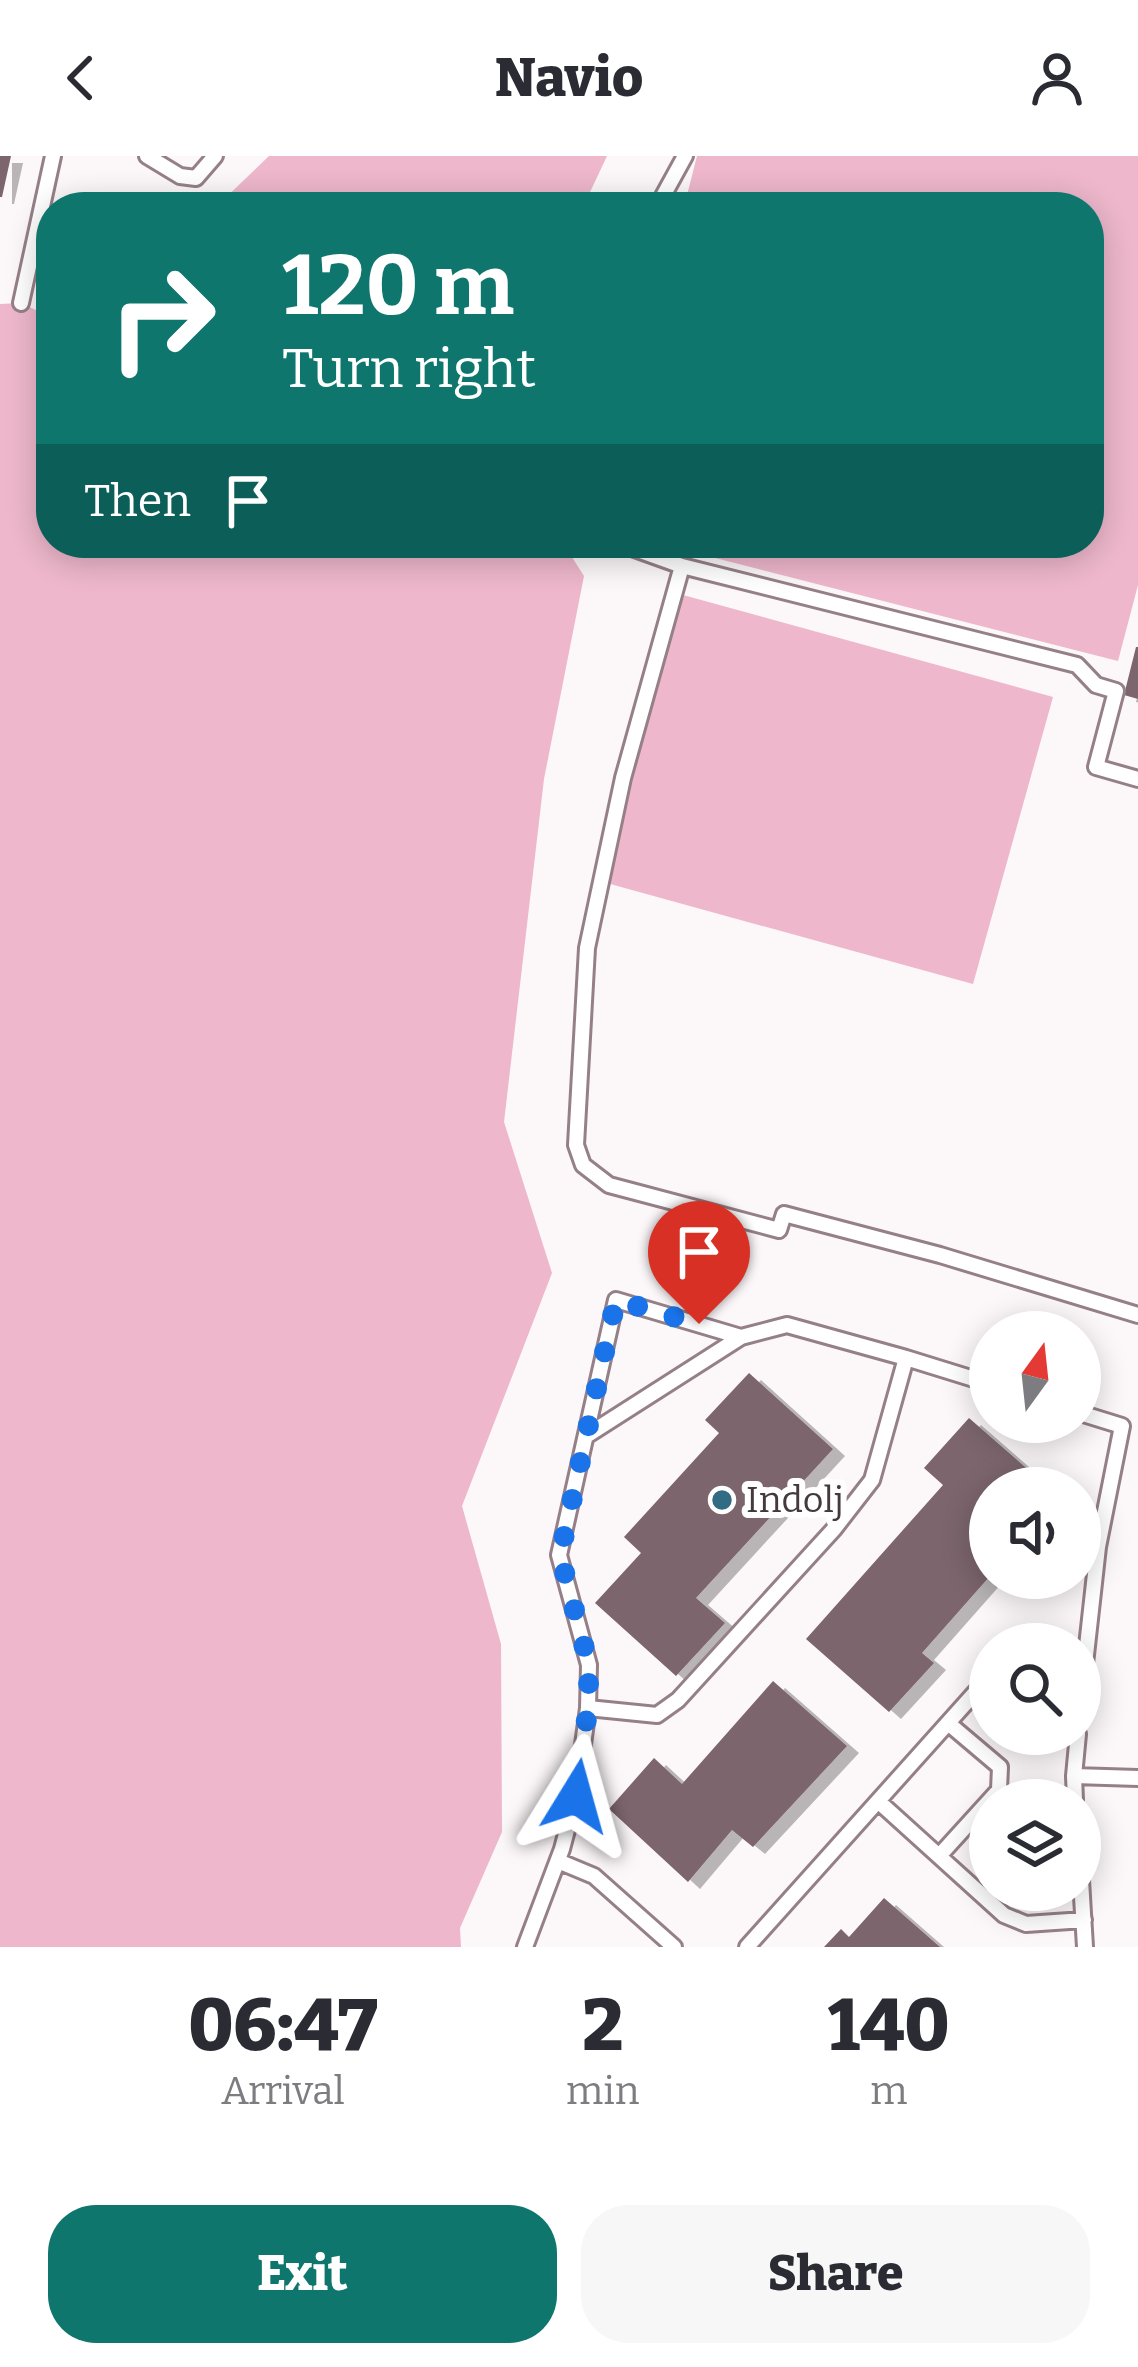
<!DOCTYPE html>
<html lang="en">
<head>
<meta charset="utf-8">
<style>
	body { margin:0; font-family:Bitter,serif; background:#f7f7f7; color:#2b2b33; height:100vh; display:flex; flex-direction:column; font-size:45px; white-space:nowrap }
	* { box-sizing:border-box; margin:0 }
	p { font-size:39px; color:#7c7c81 }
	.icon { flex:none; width:66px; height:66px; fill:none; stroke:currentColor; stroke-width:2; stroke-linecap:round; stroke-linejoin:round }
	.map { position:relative; height:1791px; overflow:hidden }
	.panel { display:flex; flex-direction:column; background:#fff; flex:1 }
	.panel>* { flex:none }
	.guide { position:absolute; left:36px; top:36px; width:1068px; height:366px; border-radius:48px; box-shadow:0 6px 30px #0003; background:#0f766e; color:#fff; overflow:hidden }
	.needle { width:78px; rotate:15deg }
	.buttons { position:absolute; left:969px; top:1155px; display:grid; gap:24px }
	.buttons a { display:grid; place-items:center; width:132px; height:132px; border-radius:50%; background:#fff; box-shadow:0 6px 30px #0003; font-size:60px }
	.pin { position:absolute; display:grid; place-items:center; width:102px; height:102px; color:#fff; margin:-123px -51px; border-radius:50% 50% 50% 0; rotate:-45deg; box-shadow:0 0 12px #0007 }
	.pin .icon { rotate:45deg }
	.me { position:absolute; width:132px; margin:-66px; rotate:8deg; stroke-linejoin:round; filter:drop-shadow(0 0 9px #0008) }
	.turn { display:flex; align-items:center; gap:42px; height:252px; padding:0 48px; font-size:54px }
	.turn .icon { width:156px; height:156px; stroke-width:2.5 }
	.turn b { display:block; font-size:84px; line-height:102px }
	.then { display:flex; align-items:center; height:114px; padding:0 48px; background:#0003; gap:24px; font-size:45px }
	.eta { display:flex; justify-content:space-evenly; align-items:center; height:204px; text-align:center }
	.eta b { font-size:72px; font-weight:800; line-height:84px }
	.action { display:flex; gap:24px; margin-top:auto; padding:24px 48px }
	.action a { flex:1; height:138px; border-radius:48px; background:#0f766e; color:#fff; font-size:48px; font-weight:800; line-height:138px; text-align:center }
	.action a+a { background:#f7f7f7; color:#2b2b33 }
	header { display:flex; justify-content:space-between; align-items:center; height:156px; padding:0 48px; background:#fff; font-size:54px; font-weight:800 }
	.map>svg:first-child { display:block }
	.green { fill:#eeb7cb }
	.building { fill:#7b656d; filter:url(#shadow) }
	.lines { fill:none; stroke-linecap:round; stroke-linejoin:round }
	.service-casing { stroke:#968088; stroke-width:20 }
	.service { stroke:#fff; stroke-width:14 }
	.route { stroke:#1a73e8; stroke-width:21; stroke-dasharray:0 37.8 }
	.poi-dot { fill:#316c84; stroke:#fff; stroke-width:4.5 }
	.labels { text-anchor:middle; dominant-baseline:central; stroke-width:12; stroke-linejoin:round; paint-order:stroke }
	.poi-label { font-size:36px; fill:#443a3d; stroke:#fff; text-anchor:start }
</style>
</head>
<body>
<header><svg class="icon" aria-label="back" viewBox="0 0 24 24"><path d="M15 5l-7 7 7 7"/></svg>Navio<svg class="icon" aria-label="person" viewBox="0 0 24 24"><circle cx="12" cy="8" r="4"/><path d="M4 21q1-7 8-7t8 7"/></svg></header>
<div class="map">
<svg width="1138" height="1791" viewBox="0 0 1138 1791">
	<defs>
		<filter id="shadow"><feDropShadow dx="12" dy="7" stdDeviation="0" flood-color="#0004"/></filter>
	</defs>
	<rect width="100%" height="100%" fill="#fcf7f9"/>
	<!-- green -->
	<path class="green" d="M 269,0 L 607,0 L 583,51 L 216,51 Z
		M 697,0 L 1138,0 L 1138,429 L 1118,505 L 657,387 L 1089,387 L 1089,51 L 684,51 Z
		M 21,147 L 51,161 L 51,387 L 563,387 L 584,420 L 544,623 L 504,966 L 552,1117 L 462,1350 L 501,1488 L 502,1676 L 460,1772 L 461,1791 L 0,1791 L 0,148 Z
		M 683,439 L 1053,541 L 973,828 L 603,726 Z"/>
	<!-- building -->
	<path class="building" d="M 0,0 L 11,0 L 2,41 L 0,41 Z
		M 1136,491 L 1138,491 L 1138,543 L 1124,539 Z
		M 749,1217 L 833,1293 L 696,1442 L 725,1467 L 676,1520 L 595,1447 L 641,1397 L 624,1381 L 719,1277 L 705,1264 Z
		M 969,1262 L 1040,1324 L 1033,1332 L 990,1332 L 990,1420 L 922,1497 L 934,1507 L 889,1556 L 806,1483 L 943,1329 L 924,1312 Z
		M 773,1525 L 847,1590 L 753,1691 L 732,1674 L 688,1726 L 609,1653 L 654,1602 L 682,1628 Z
		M 884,1742 L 940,1791 L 824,1791 L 841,1773 L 849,1781 Z"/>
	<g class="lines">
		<!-- service casing -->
		<g class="service-casing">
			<path id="service" d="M 147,0 L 180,20 L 196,22 L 215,0
				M 657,51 L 685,0
				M 21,147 L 53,0
				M 618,387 L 682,410 L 623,622 L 587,792 L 576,989 L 583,1009 L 609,1029 L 779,1074 L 784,1058 L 940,1099 L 1138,1159
				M 682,410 L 1077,509 L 1096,529 L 1116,535 L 1096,611 L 1138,623
				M 741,1181 L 616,1144 L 559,1399 L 589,1509 L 588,1552 L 657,1559 L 678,1544 L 834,1373 L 872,1324 L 906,1202 L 990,1228
				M 1080,1257 L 1122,1270 L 1098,1391 L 1080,1553
				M 586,1280 L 741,1181 L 787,1169 L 906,1202
				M 1078,1578 L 1074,1620 L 1138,1622
				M 1074,1620 L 1075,1644
				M 878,1645 L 1004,1759 L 1026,1768 L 1084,1764
				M 939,1700 L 999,1634 L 1000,1611 L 948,1567
				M 558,1705 L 594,1720 L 674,1791
				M 1080,1707 L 1085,1791
				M 525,1791 L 562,1693 L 576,1640 L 588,1552
				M 747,1791 L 990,1520"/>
		</g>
		<!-- service -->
		<use href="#service" class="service"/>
	</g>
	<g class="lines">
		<!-- route -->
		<path class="route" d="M 576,1640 L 588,1552 L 589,1509 L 560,1399 L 616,1144 L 699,1168"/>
	</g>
	<!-- markers -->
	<circle class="poi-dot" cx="722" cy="1344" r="12"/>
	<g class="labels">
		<!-- poi labels -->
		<g class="poi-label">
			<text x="746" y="1344">Indolj</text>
		</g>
	</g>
</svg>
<div class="buttons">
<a><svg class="needle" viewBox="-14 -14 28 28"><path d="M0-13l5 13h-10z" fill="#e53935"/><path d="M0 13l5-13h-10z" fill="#7c7c81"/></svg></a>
<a><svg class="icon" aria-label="sound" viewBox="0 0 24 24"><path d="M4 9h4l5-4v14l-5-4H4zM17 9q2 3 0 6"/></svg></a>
<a><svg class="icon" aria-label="search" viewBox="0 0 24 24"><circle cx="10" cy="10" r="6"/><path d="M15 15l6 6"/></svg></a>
<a><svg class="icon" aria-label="layers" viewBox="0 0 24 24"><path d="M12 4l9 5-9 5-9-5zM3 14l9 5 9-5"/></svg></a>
</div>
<div class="pin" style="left:699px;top:1168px;background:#d93025"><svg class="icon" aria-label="arrive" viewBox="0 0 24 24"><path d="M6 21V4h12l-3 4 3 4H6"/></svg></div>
<svg class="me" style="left:576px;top:1640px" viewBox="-20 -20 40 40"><path d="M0-17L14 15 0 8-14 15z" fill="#1a73e8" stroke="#fff" stroke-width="4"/></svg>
<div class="guide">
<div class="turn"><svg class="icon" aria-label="right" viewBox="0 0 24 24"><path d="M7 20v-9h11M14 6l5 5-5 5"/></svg><div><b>120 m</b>Turn right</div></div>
<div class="then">Then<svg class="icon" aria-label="arrive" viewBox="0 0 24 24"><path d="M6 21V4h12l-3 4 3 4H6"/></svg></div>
</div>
</div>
<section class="panel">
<div class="eta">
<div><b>06:47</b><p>Arrival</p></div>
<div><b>2</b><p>min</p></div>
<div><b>140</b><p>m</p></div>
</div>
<div class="action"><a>Exit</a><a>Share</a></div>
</section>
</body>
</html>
